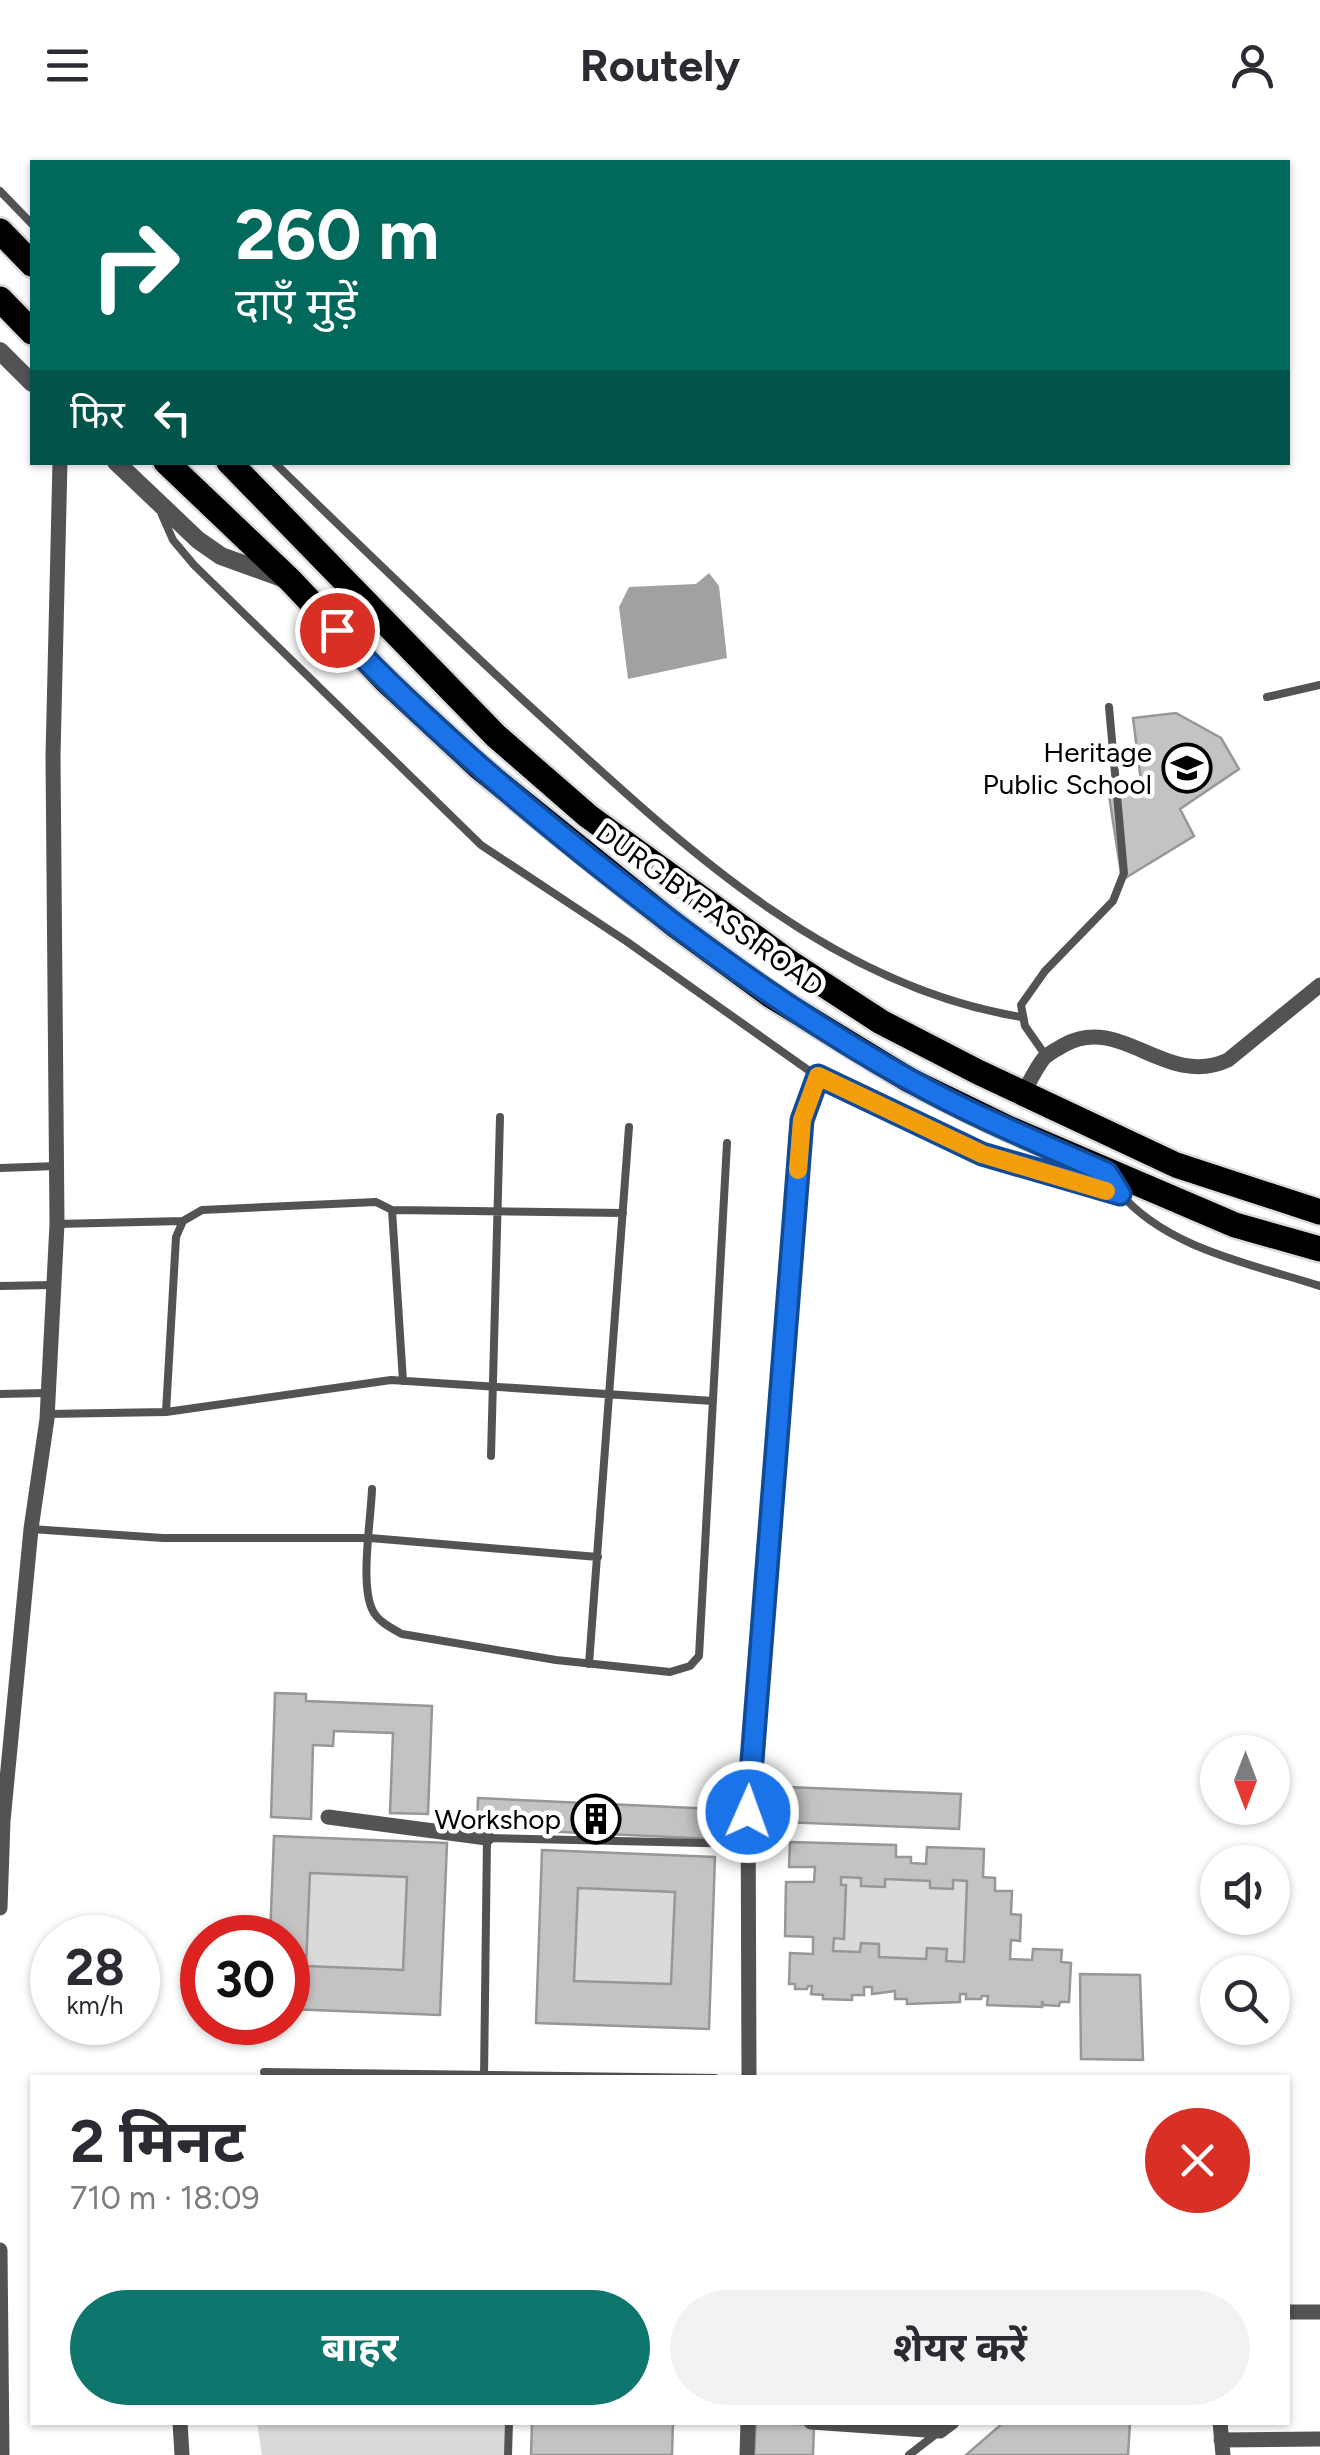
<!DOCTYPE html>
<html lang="hi">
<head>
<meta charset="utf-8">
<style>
	body { margin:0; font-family:Figtree,"Noto Sans Devanagari",sans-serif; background:#f2f2f3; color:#2b2b33; height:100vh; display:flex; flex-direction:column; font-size:38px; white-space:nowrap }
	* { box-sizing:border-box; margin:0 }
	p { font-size:32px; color:#7c7c81 }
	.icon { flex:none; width:55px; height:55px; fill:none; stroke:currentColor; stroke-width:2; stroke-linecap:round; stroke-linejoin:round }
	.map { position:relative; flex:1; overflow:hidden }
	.details { position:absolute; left:30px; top:1945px; width:1260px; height:350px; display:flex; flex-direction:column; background:#fff; border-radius:0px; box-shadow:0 2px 8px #0004 }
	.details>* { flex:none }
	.hud { position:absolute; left:30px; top:30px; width:1260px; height:305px; border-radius:0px; box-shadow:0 2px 8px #0004; background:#00695c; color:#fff; overflow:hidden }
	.needle { width:65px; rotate:180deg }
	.fabs { position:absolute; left:1200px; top:1605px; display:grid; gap:20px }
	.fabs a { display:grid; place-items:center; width:90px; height:90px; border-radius:50%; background:#fff; box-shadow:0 2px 8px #0004; font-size:50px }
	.speed { position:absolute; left:30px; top:1785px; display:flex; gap:20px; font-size:50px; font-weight:700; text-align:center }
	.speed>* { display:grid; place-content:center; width:130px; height:130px; border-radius:50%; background:#fff; box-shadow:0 2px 8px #0004; line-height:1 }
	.speed small { font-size:25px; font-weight:400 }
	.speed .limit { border:15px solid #d22; background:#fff; color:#111 }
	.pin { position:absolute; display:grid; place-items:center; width:85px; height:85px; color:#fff; margin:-42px; border:5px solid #fff; border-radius:50%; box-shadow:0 2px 10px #0007 }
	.me { position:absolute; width:110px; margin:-55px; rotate:2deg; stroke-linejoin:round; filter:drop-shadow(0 0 8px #0008) }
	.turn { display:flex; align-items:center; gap:35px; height:210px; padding:0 40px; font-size:45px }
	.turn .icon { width:130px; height:130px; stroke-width:2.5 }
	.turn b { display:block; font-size:70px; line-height:85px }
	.then { display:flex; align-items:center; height:95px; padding:0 40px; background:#0003; gap:20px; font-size:38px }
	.round { display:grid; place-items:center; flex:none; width:105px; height:105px; border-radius:52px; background:#f2f2f3 }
	.summary { display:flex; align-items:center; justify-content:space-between; height:170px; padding:0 40px }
	h1 { font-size:60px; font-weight:700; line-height:75px }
	.cta { display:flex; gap:20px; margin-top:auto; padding:20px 40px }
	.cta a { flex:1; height:115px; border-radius:60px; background:#0f766e; color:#fff; font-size:40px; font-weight:700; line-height:115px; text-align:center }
	.cta a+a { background:#f2f2f3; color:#2b2b33 }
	header { display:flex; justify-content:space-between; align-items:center; height:130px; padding:0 40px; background:#fff; font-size:45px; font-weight:700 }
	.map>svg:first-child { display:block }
	.green { fill:#dadada }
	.water { fill:#a1a1a1 }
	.building { fill:#c3c3c3; stroke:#979797; stroke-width:2.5; fill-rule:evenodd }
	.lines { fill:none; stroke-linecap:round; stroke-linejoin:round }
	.trunk-casing { stroke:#dbdbdb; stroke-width:30 }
	.service { stroke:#535353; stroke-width:8 }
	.minor { stroke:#535353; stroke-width:15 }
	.tertiary { stroke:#535353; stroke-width:18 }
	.trunk { stroke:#000; stroke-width:25 }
	.route-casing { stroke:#114b97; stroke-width:25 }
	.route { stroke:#1a73e8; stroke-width:18 }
	.slow { stroke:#f59e0b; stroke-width:18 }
	.labels { text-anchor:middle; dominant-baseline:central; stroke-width:9; stroke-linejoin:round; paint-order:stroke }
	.poi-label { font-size:28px; fill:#000; stroke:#fff; text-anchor:end }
	.street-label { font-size:28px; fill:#000; stroke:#fff }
</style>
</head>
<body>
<header><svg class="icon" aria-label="menu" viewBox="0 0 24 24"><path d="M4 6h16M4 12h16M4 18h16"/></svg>Routely<svg class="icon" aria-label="person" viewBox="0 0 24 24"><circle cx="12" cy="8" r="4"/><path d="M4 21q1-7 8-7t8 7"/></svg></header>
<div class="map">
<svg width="1320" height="2325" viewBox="0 0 1320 2325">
	<rect width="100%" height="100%" fill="#fff"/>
	<!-- green -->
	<path class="green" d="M 310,1743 L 407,1747 L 403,1840 L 306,1836 Z
		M 841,1747 L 861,1748 L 861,1756 L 884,1757 L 885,1749 L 930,1751 L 931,1758 L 952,1759 L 953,1750 L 967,1751 L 964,1832 L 946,1831 L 946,1819 L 927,1818 L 926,1829 L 879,1827 L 879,1814 L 861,1813 L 860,1822 L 833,1821 L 834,1808 L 844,1808 L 846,1756 L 841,1755 Z
		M 578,1758 L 675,1762 L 671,1854 L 574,1851 Z
		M 257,2293 L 509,2293 L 508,2325 L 262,2325 Z"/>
	<!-- water -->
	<path class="water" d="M 709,443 L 719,456 L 727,528 L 628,549 L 619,477 L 629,457 L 696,454 Z"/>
	<!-- building -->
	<path class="building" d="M 1176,583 L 1221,608 L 1239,639 L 1180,679 L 1194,706 L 1122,750 L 1108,659 L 1142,659 L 1133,588 Z
		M 275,1563 L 306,1564 L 306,1571 L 432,1576 L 428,1684 L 390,1683 L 393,1603 L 334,1601 L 333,1616 L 313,1615 L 311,1689 L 271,1687 Z
		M 759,1656 L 961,1664 L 959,1699 L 758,1691 Z
		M 478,1668 L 715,1679 L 714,1709 L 477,1698 Z
		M 274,1706 L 447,1713 L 440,1885 L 288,1879 L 288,1808 L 270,1808 ZM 310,1743 L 407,1747 L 403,1840 L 306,1836 Z
		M 790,1712 L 896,1715 L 896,1727 L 911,1727 L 911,1733 L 926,1734 L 927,1717 L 984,1719 L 983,1747 L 995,1748 L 995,1761 L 1012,1761 L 1011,1784 L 1021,1785 L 1020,1811 L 1011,1810 L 1010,1829 L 1032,1830 L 1033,1819 L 1062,1820 L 1061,1832 L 1071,1833 L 1069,1872 L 1060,1872 L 1059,1876 L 1044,1875 L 1042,1871 L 1042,1877 L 987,1875 L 988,1866 L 982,1866 L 981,1869 L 966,1869 L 966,1864 L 960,1864 L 960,1872 L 907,1874 L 907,1869 L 895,1869 L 895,1861 L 872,1864 L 872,1857 L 864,1857 L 864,1865 L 852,1865 L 852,1870 L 823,1869 L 823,1865 L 811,1864 L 812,1856 L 808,1856 L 807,1859 L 795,1859 L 795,1854 L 789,1854 L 790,1823 L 813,1824 L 813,1807 L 785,1806 L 786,1752 L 814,1752 L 815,1737 L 789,1737 ZM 841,1747 L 861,1748 L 861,1756 L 885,1757 L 885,1749 L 930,1751 L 930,1758 L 953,1759 L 953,1750 L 967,1751 L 964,1832 L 946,1831 L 947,1819 L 927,1818 L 926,1829 L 879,1827 L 879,1814 L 861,1813 L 860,1822 L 833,1821 L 834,1808 L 844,1809 L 846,1755 L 841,1755 Z
		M 542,1720 L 715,1727 L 709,1899 L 536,1893 ZM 578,1758 L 675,1762 L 671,1854 L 574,1851 Z
		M 1080,1844 L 1140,1845 L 1143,1930 L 1081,1929 Z
		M 532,2292 L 673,2292 L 672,2325 L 531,2325 Z
		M 756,2292 L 814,2295 L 813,2325 L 754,2325 Z
		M 1004,2292 L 1130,2292 L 1128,2325 L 966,2325 Z"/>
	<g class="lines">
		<!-- trunk casing -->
		<g class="trunk-casing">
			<path id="trunk" d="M 0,101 L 32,134
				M 0,169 L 32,202
				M 166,332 L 290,450 L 385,550 L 480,638 L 676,796 L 770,865 L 909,950 L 1008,998 L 1235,1095 L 1320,1119
				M 229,332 L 496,606 L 588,686 L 792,834 L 881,892 L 978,942 L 1176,1035 L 1320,1082"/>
		</g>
		<!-- service -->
		<path class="service" d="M 0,61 L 32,94
			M 274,332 C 363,419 453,506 545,590 C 683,716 830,856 1021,887
			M 162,385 L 173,410 L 194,435 L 481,715 L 626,811 L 818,947 L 982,1024 L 1120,1065
			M 1267,567 L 1320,555
			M 1046,926 L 1025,896 L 1021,875 L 1045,841 L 1113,771 L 1124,743 L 1109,577
			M 0,1038 L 57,1036
			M 1119,1062 C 1167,1119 1252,1134 1320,1156
			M 392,1080 L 623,1083
			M 57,1094 L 183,1091
			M 0,1156 L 52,1155
			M 0,1264 L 46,1263
			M 166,1282 L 176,1107 L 183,1091 L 202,1080 L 376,1072 L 392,1080 L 403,1251
			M 47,1284 L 166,1282 L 391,1250 L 713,1271
			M 491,1326 L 500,987
			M 372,1359 C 371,1389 360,1453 372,1479 C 377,1491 391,1498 402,1504 L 556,1530 L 670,1542 L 690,1536 L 699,1526 L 727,1013
			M 31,1399 L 163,1408 L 370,1408 L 598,1427
			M 589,1534 L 629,997
			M 264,1942 L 715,1948
			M 484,1948 L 487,1708 L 747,1714
			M 508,2325 L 509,2292
			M 909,2325 L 936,2304"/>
		<!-- minor -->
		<path class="minor" d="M 1024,962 C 1030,951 1036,938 1044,928 C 1049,923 1057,919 1064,915 C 1121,883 1166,959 1228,930 L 1320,855
			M 328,1687 L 487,1708
			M 0,1778 L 3,1691 L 31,1399 L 47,1289 L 57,1094 L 53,626 L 60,332
			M 749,1948 L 748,1650 L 802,990 L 818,947
			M 0,2120 L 2,2325
			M 1288,2182 L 1320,2182
			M 180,2292 L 182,2325
			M 811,2292 L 940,2301 L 952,2292
			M 1220,2292 L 1223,2325
			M 1221,2310 L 1320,2309
			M 747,2325 L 748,2292"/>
		<!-- tertiary -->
		<path class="tertiary" d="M 0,221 L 32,253
			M 116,332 L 198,410 L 221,426 L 285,449"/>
		<!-- trunk -->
		<use href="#trunk" class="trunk"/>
	</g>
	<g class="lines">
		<!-- route casing -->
		<g class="route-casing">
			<path id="route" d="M 337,500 C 421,589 513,668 608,743 C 703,818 802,890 908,949 C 971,985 1040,1013 1107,1043 L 1120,1064 L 982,1024 L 818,946 L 802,990 L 748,1682"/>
		</g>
		<!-- route -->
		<use href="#route" class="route"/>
		<!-- slow -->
		<path class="slow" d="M 798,1040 L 802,990 L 818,946 L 982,1024 L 1106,1061"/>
	</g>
	<!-- icons -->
	<defs>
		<g id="school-ring" transform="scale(2.5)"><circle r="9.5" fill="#fff" stroke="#000" stroke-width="1.5"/><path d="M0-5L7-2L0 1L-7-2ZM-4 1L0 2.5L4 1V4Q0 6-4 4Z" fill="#000"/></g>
		<g id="building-ring" transform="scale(2.5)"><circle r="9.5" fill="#fff" stroke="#000" stroke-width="1.5"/><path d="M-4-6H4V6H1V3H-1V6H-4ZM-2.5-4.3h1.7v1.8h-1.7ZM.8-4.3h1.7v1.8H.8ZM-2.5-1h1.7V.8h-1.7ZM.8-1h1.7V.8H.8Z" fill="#000"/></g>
	</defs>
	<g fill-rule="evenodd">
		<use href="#school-ring" x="1187" y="638"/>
		<use href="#building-ring" x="596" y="1689"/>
	</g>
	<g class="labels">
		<!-- poi labels -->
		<g class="poi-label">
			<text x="1152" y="622">Heritage<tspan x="1152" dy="32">Public School</tspan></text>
			<text x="561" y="1689">Workshop</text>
		</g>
		<!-- street labels -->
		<g class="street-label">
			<text transform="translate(710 779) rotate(36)">DURG BYPASS ROAD</text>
		</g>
	</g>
</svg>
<div class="fabs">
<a><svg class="needle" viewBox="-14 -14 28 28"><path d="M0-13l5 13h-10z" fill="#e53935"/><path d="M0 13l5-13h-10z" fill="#7c7c81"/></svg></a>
<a><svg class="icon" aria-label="sound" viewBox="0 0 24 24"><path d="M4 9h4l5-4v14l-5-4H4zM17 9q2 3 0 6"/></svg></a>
<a><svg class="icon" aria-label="search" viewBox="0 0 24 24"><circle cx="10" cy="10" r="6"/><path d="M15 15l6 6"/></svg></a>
</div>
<div class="speed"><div>28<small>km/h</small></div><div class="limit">30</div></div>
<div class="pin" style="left:337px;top:500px;background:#d93025"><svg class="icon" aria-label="arrive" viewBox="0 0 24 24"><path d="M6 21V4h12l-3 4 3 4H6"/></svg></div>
<svg class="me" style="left:748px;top:1682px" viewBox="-20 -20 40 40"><circle r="17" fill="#1a73e8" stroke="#fff" stroke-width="3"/><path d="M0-11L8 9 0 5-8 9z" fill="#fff"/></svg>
<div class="hud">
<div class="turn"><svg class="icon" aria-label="right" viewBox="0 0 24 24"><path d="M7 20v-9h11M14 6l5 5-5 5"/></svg><div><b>260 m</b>दाएँ मुड़ें</div></div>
<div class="then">फिर<svg class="icon" aria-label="left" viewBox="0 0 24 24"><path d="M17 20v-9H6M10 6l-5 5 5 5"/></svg></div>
</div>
<section class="details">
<div class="summary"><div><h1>2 मिनट</h1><p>710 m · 18:09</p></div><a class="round" style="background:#d93025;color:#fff"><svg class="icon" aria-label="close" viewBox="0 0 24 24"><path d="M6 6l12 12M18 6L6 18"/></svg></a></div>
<div class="cta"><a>बाहर</a><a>शेयर करें</a></div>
</section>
</div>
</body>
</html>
